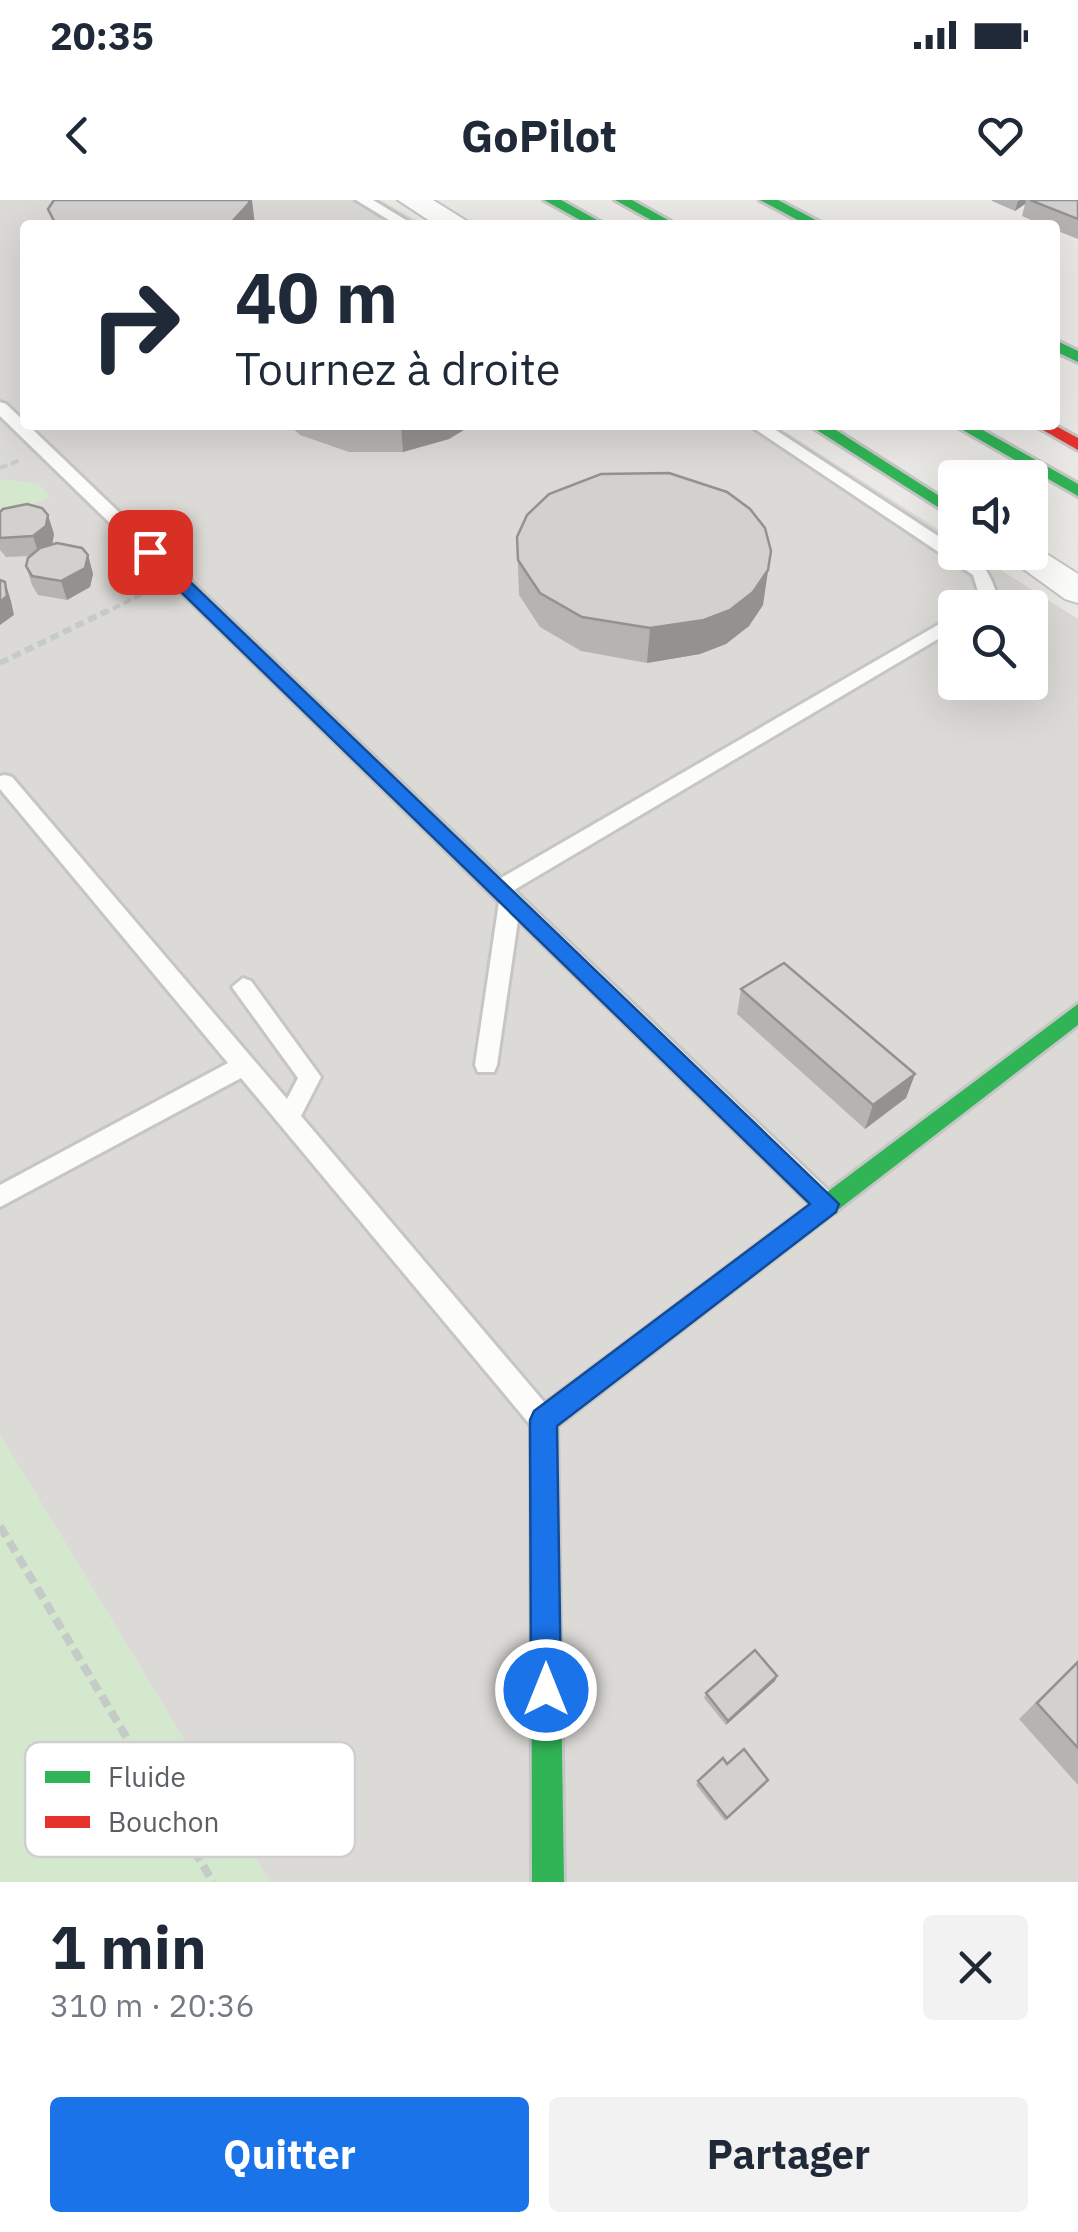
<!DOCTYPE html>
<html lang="fr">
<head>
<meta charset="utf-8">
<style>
	body { margin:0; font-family:"IBM Plex Sans",sans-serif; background:#f2f2f3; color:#1f2937; height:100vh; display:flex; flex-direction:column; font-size:38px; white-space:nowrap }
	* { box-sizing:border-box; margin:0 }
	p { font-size:32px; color:#747a83 }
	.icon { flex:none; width:55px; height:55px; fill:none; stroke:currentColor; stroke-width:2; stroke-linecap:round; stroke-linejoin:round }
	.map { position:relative; height:1682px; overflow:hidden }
	.panel { display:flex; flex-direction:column; background:#fff; flex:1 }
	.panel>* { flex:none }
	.top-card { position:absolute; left:20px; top:20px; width:1040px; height:210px; border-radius:10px; box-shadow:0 10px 40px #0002; background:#fff; color:#1f2937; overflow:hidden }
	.controls { position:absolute; left:938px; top:260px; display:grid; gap:20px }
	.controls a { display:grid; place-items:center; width:110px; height:110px; border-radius:10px; background:#fff; box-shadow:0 10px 40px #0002; font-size:50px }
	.pin { position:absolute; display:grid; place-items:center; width:85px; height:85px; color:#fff; margin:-42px; border-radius:20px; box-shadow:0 5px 15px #0006 }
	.me { position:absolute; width:110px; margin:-55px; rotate:0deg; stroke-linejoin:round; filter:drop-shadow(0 0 8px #0008) }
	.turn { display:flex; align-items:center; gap:35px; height:210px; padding:0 50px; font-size:45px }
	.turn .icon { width:130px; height:130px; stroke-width:2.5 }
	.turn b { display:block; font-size:70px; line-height:85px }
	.round { display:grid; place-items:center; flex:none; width:105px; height:105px; border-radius:10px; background:#f2f2f3 }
	.head { display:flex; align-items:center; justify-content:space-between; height:170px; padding:0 50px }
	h1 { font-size:60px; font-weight:800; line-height:75px }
	.cta { display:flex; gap:20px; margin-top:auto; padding:20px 50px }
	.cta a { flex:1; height:115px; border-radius:10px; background:#1a73e8; color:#fff; font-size:40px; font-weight:800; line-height:115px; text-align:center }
	.cta a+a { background:#f2f2f3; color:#1f2937 }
	.status { display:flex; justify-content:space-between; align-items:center; height:70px; padding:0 50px; background:#fff; direction:ltr }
	.status svg { height:28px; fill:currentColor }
	header { display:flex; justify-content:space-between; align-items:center; height:130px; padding:0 50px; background:#fff; font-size:45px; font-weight:800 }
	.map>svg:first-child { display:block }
	.industrial { fill:#dcdad6; fill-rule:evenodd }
	.green { fill:#d4e8ce }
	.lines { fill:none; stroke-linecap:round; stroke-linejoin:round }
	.lane-casing { stroke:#c6c6c5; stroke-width:6 }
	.street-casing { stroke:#c6c6c5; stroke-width:4 }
	.fast-casing { stroke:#c6c6c6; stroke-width:6 }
	.jam-casing { stroke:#c6c6c6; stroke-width:6 }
	.path-far2 { stroke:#c5cbc7; stroke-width:4; stroke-dasharray:8 4; stroke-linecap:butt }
	.path-far1 { stroke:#c5cbc7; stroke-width:6; stroke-dasharray:9 5; stroke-linecap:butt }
	.path { stroke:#c5cbc7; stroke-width:8; stroke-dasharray:12 6; stroke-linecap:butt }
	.lane { fill:#fcfcfb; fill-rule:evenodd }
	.street { fill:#fcfcfb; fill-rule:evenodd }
	.fast { fill:#30b455; fill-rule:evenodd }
	.jam { fill:#e5322d; fill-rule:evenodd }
	.wall { fill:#b5b4b2 }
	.shaded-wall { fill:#949291 }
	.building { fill:#d3d1cf; stroke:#949291; stroke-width:2.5 }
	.route { fill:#1a73e8; stroke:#114b97; stroke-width:2.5 }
	.key { fill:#fff; stroke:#cecfd0; stroke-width:2.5 }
	.key-label { font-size:28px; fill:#5a5f64 }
</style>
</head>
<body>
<div class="status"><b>20:35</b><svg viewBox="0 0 49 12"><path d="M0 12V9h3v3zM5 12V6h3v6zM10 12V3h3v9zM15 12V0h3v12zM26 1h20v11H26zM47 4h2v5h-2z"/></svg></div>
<header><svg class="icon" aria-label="back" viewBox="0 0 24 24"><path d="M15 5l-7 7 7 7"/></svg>GoPilot<svg class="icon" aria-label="heart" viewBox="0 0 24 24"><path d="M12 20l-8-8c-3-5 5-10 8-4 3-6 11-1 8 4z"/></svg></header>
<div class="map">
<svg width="1078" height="1682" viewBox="0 0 1078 1682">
	<rect width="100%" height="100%" fill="#ebe9e5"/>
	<!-- industrial -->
	<path class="industrial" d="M 0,0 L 380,0 L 425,25 L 25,25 L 25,225 L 775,225 L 955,340 L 955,352 L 974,353 L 1078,419 L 1078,1682 L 270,1682 L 0,1235 ZM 955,408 L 1030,408 L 1030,482 L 955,482 Z"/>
	<!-- green -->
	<path class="green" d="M 0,279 L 39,284 L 50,297 L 0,318 Z
		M 0,1235 L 270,1682 L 0,1682 Z"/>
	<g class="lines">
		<!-- lane casing -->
		<g class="lane-casing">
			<path id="lane" d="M 356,0 L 373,0 L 414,25 L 397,25 Z
				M 0,202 L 6,204 L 501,678 L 955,415 L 955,429 L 514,690 L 836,998 L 839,1005 L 836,1012 L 827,1016 L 818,1012 L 518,720 L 497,865 L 494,872 L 478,872 L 475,865 L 499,702 L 0,216 Z
				M 749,225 L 768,225 L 955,347 L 955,352 C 983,354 991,377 999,400 L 996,404 L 968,408 L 980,398 L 973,375 Z
				M 5,575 L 12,577 L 287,899 L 298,878 L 232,787 L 243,778 L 251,781 L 321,877 L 301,916 L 550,1209 L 554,1218 L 550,1227 L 541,1231 L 532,1227 L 241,878 L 0,1007 L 0,985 L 228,863 L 0,589 L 0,576 Z"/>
		</g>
		<!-- street casing -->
		<g class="street-casing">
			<path id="street" d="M 398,0 L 433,0 L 473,25 L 436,25 Z
				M 1031,344 L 1078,374 L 1078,403 L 1065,399 L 1000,352 L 1030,352 Z"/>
		</g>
		<!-- fast casing -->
		<g class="fast-casing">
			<path id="fast" d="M 544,0 L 561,0 L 606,25 L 589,25 Z
				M 615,0 L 632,0 L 677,25 L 660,25 Z
				M 760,0 L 778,0 L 825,25 L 807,25 Z
				M 1055,140 L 1078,151 L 1078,162 L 1055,151 Z
				M 809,225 L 828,225 L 955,306 L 955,318 Z
				M 954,225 L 974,225 L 1078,284 L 1078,296 Z
				M 1078,804 L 1078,825 L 557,1226 L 564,1682 L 532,1682 L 531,1220 L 535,1211 Z"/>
		</g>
		<!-- jam casing -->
		<g class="jam-casing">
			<path id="jam" d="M 1034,225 L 1054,225 L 1078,238 L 1078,250 Z"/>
		</g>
		<!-- path-far2 -->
		<path class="path-far2" d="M 0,268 L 20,260
			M 102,414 L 153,389"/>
		<!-- path-far1 -->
		<path class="path-far1" d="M 0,463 L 107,411"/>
		<!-- path -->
		<path class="path" d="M 0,1326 L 213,1682"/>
		<!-- lane -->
		<use href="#lane" class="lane"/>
		<!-- street -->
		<use href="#street" class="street"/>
		<!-- fast -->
		<use href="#fast" class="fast"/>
		<!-- jam -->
		<use href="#jam" class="jam"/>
	</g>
	<!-- wall -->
	<path class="wall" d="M 992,0 L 1078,0 L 1078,39 L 1055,30 L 1055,25 L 1043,25 L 1022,16 L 1025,4 L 1015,11 L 992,1 Z
		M 289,225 L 472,225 L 449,239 L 403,252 L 349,252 L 300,235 Z
		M 0,312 L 54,334 L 52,345 L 88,355 L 93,374 L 90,387 L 67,400 L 38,395 L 32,385 L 26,366 L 32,356 L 6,357 L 0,350 Z
		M 517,337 L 763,405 L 749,426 L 726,444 L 700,454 L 647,463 L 581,451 L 540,427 L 519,395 Z
		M 741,789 L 915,874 L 906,898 L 865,929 L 737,814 Z
		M 1078,1460 L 1078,1585 L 1019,1519 Z
		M 777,1476 L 775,1481 L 726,1525 L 704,1498 L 706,1493 Z
		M 727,1564 L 766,1584 L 725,1621 L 696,1585 L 698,1581 Z"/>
	<!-- shaded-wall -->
	<path class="shaded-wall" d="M 249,0 L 252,0 L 255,25 L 229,25 Z
		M 1020,0 L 1026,0 L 1025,4 L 1015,11 L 1018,1 Z
		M 401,225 L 472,225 L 449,239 L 403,252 Z
		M 48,315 L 54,334 L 52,345 L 39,355 L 33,336 Z
		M 771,351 L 763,405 L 749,426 L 726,444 L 700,454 L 647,463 L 650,428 Z
		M 88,355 L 93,374 L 90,387 L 67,400 L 61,381 Z
		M 5,382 L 11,401 L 14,415 L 0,425 L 0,402 Z
		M 915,874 L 906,898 L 865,929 L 873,905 Z
		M 777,1476 L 775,1481 L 726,1525 L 728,1521 Z"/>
	<!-- building -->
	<path class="building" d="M 54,0 L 249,0 L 249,3 L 229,25 L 56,25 L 48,9 Z
		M 1030,0 L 1078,0 L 1078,19 Z
		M 669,273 L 727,292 L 750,309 L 765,328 L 771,351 L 768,370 L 753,392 L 730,410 L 704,420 L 650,428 L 582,417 L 540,393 L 518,360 L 517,337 L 527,315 L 549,294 L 601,274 Z
		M 27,304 L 42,308 L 48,315 L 46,326 L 33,336 L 0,338 L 0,312 L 3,309 Z
		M 57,343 L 82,348 L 88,355 L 85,368 L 61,381 L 32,376 L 26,366 L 28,358 L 40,348 Z
		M 0,380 L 5,382 L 7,396 L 0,402 Z
		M 784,763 L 915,874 L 873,905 L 741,789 Z
		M 755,1450 L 777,1476 L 728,1521 L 706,1493 Z
		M 1078,1462 L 1078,1548 L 1037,1503 Z
		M 744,1549 L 768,1580 L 727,1618 L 698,1581 L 723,1558 L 727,1564 Z"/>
	<!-- route -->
	<path class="route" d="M 144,349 L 156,349 L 839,1004 L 836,1012 L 557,1226 L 561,1490 L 557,1500 L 546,1504 L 535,1500 L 531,1490 L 530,1220 L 534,1211 L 810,1004 L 144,356 Z"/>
	<!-- legend -->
	<rect x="25" y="1542" width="330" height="115" rx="15" class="key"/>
	<rect x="45" y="1571" width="45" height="12" fill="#30b455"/>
	<rect x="45" y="1616" width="45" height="12" fill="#e5322d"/>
	<g class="key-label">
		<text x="108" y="1587">Fluide</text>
		<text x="108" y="1632">Bouchon</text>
	</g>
</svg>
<div class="controls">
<a><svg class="icon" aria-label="sound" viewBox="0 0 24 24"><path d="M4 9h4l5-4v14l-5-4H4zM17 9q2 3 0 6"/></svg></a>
<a><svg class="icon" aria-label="search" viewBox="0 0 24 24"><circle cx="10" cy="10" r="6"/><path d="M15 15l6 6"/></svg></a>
</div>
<div class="pin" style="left:150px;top:352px;background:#d93025"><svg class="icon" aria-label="arrive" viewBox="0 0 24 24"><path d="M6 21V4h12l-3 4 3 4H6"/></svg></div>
<svg class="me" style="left:546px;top:1490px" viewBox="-20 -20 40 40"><circle r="17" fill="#1a73e8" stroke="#fff" stroke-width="3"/><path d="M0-11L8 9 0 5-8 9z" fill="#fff"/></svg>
<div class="top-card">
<div class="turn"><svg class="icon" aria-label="right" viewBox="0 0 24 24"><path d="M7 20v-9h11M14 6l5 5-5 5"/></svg><div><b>40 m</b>Tournez à droite</div></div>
</div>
</div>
<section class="panel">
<div class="head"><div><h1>1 min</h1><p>310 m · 20:36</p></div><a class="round"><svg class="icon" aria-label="close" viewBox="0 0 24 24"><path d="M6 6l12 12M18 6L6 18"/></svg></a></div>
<div class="cta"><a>Quitter</a><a>Partager</a></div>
</section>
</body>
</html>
